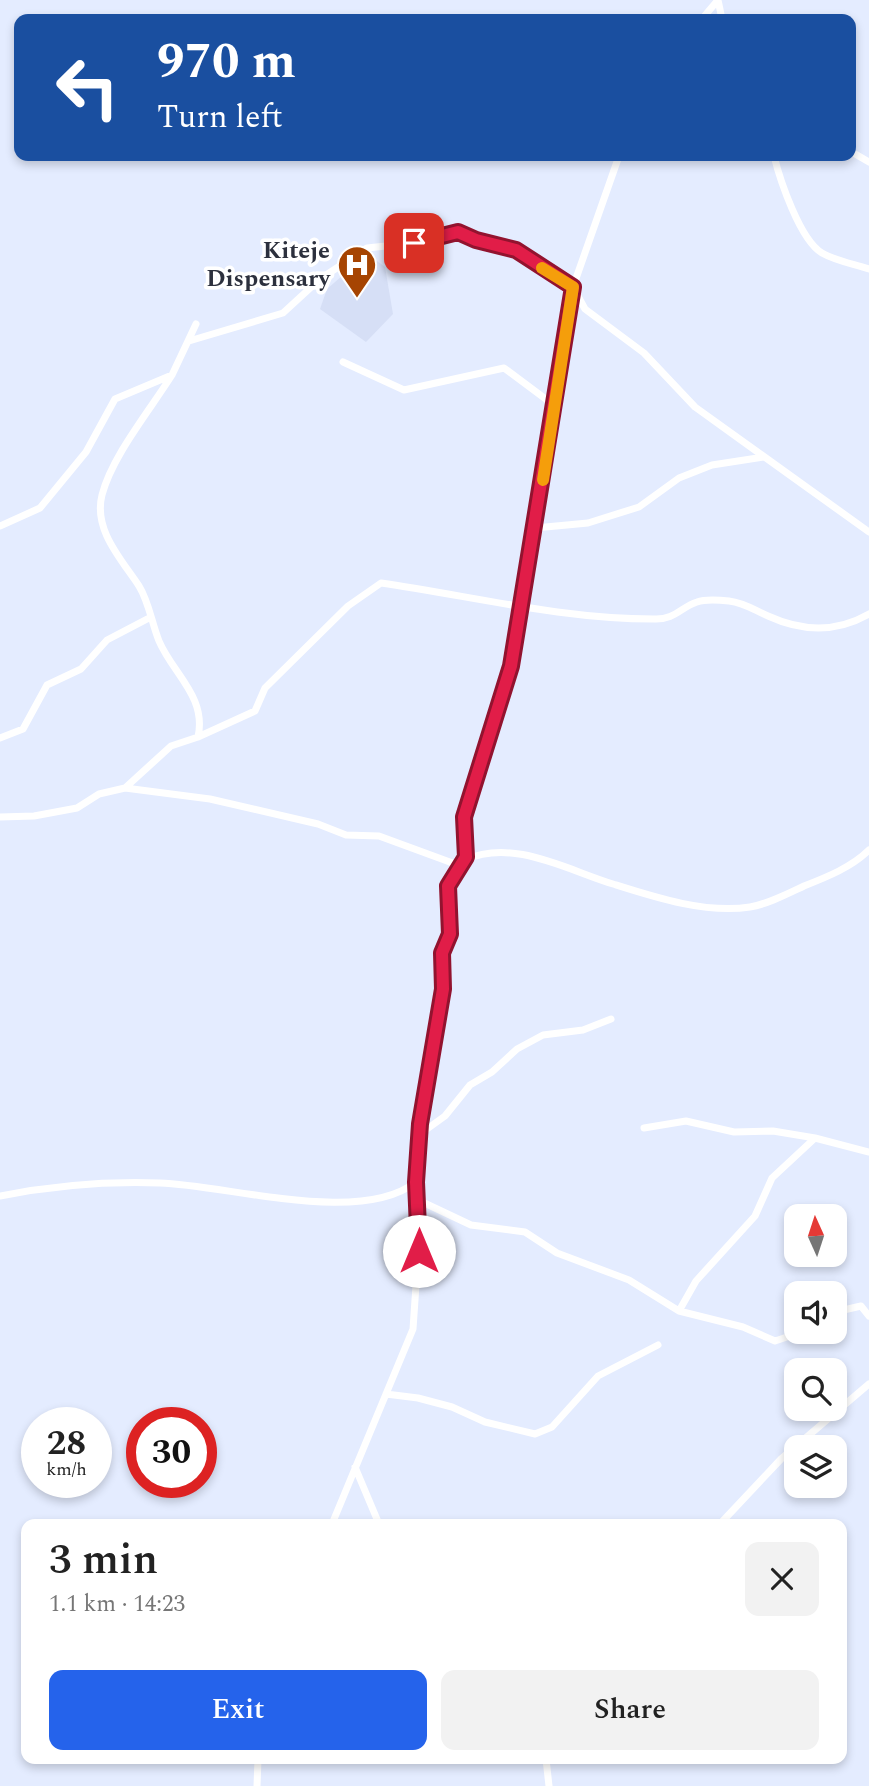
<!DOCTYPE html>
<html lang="en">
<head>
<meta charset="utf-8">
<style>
	body { margin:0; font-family:Spectral,serif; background:#f2f2f2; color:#222; height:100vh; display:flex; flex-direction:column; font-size:26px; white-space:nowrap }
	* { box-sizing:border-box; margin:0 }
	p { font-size:23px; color:#767676 }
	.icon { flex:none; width:38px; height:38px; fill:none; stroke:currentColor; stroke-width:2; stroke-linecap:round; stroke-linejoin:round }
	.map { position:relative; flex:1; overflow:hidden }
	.details { position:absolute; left:21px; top:1519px; width:826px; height:245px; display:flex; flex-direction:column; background:#fff; border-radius:14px; box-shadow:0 4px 10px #0003 }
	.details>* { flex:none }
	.top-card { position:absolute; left:14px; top:14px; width:842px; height:147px; border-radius:14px; box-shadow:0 4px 10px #0003; background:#1a4fa0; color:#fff; overflow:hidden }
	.needle { width:46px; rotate:357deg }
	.tools { position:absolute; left:784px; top:1204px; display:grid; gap:14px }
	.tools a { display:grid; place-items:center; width:63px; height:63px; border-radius:14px; background:#fff; box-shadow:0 4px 10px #0003; font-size:35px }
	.speed { position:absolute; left:21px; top:1407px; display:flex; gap:14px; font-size:35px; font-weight:700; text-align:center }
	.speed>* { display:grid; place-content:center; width:91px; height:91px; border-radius:50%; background:#fff; box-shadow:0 4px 10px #0003; line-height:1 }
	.speed small { font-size:18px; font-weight:400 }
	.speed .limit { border:10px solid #d22; background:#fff; color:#111 }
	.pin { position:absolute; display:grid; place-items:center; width:60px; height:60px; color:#fff; margin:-30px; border-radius:14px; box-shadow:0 4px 10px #0006 }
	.me { position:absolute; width:77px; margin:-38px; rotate:0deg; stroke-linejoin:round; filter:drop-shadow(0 0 5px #0008) }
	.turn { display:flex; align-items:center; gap:24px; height:147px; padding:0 28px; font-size:32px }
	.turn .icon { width:91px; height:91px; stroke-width:2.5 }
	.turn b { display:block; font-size:49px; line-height:60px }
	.round { display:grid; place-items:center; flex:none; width:74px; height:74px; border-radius:14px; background:#f2f2f2 }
	.head { display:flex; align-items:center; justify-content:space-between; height:119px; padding:0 28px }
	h1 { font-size:42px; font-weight:600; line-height:52px }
	.action { display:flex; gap:14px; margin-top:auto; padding:14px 28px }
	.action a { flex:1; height:80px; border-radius:14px; background:#2563eb; color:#fff; font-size:28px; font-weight:600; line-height:80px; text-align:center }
	.action a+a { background:#f2f2f2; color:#222 }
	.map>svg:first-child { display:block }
	.built { fill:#d6dff6 }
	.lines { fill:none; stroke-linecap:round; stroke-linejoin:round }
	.minor { stroke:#fff; stroke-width:7 }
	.route-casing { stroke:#92132f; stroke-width:18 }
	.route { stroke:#e11d48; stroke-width:12 }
	.slow { stroke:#f59e0b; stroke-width:12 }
	.labels { text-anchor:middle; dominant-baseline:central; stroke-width:7; stroke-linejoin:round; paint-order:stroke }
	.poi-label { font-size:24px; font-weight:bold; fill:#2c303d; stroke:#fff; text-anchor:end }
</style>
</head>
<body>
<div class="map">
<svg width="869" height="1786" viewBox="0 0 869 1786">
	<rect width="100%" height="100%" fill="#e4ecff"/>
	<!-- built -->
	<path class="built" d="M 377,261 L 385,267 L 393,314 L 366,342 L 320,309 L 327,289 L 342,276 Z"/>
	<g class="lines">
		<!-- minor -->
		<path class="minor" d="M 718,0 L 722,19
			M 702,19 L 718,0
			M 850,151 L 869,162
			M 774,156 C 780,180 800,240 822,253 C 836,261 854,264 869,269
			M 189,341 L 283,313 L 320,279 L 367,248 L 414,243 L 458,232 L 476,240 L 516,250 L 573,287 L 585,309 L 644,353 L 695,407 L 869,532
			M 343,362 L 404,390 L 504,368 L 555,406
			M 172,375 C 150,410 112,456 102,495 C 93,530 122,560 139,586 C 149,602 152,624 159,641 C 173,674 207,697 198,737 L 255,711 L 265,688 L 348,606 L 381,583 C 471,596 562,619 654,619 C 675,620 681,607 697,602 C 705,599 720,600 729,601 C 745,603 754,610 768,616 C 803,632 836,633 869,614
			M 0,526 L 40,508 L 86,452 L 115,399 L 172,375 L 196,324
			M 535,528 L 588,523 L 639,507 L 679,478 L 712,465 L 764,457
			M 198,737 L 171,746 L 125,788 L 210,799 L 318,824 L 346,835 L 379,836 L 458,865
			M 0,738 L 23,729 L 47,685 L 81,669 L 107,640 L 151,617
			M 0,817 L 34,816 L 77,808 L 99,794 L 125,788
			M 465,860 C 513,838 567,870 613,884 C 654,897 706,914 750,907 C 768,904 787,894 804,886 C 827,877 852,867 869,850
			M 644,1128 L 686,1121 L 734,1132 L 773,1131 L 815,1138 L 772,1178 L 755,1216 L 696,1281 L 679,1311
			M 420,1134 L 445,1116 L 470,1085 L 492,1072 L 517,1049 L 543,1035 L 583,1030 L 611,1019
			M 815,1138 L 869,1152
			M 0,1196 C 51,1186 107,1181 160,1183 C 228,1185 360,1226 416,1182
			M 418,1200 L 471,1225 L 525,1232 L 557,1253 L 629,1280 L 679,1311 L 743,1327 L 775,1341 L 802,1332
			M 835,1312 L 861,1306 L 869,1316
			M 386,1394 L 418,1398 L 452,1407 L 485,1422 L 535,1434 L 552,1427 L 598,1376 L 658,1345
			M 355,1467 L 379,1524
			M 332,1524 L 413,1329 L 420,1227 L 416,1182 L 420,1124 L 443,989 L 442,953 L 450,934 L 448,886 L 466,857 L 464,817 L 511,666 L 573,287 L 619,156
			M 720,1524 L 781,1459 L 869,1384
			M 546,1759 L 549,1786
			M 257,1786 L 258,1759"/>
	</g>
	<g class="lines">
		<!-- route casing -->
		<g class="route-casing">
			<path id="route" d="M 414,243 L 458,232 L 476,240 L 516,250 L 573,287 L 511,666 L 464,817 L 466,857 L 448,886 L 450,934 L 442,953 L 443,989 L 420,1124 L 416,1182 L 419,1251"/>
		</g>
		<!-- route -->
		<use href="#route" class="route"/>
		<!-- slow -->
		<path class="slow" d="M 542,268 L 573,287 L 543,480"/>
	</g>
	<!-- icons -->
	<defs>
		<g id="hospital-pin" transform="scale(2.0125)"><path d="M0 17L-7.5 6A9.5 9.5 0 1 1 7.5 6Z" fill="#a64402" stroke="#fff"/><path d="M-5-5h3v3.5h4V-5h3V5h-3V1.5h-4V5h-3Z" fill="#fff"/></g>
	</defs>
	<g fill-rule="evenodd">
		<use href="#hospital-pin" x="357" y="265"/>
	</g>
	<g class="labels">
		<!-- poi labels -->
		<g class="poi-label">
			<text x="330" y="251">Kiteje<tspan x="330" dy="28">Dispensary</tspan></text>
		</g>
	</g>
</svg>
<div class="tools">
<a><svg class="needle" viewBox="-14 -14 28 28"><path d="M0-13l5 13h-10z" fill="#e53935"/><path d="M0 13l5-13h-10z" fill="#767676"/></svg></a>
<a><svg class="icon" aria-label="sound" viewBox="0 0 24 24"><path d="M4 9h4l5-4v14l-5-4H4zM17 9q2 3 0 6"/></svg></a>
<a><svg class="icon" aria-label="search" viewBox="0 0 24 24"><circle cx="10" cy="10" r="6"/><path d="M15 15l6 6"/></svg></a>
<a><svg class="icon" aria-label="layers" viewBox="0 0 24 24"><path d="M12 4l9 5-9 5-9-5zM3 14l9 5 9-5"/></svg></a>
</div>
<div class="speed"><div>28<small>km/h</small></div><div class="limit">30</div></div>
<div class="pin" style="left:414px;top:243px;background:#d93025"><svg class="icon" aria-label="arrive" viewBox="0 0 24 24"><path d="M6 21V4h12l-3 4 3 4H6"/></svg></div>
<svg class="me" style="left:419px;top:1251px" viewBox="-20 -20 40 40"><circle r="19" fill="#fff"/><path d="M0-13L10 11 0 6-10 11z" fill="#e11d48"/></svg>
<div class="top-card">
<div class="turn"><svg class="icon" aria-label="left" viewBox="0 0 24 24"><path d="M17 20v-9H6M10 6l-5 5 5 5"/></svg><div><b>970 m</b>Turn left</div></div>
</div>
<section class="details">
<div class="head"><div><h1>3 min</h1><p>1.1 km · 14:23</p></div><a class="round"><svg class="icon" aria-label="close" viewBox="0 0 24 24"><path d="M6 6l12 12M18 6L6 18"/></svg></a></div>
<div class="action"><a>Exit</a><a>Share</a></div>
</section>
</div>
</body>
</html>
